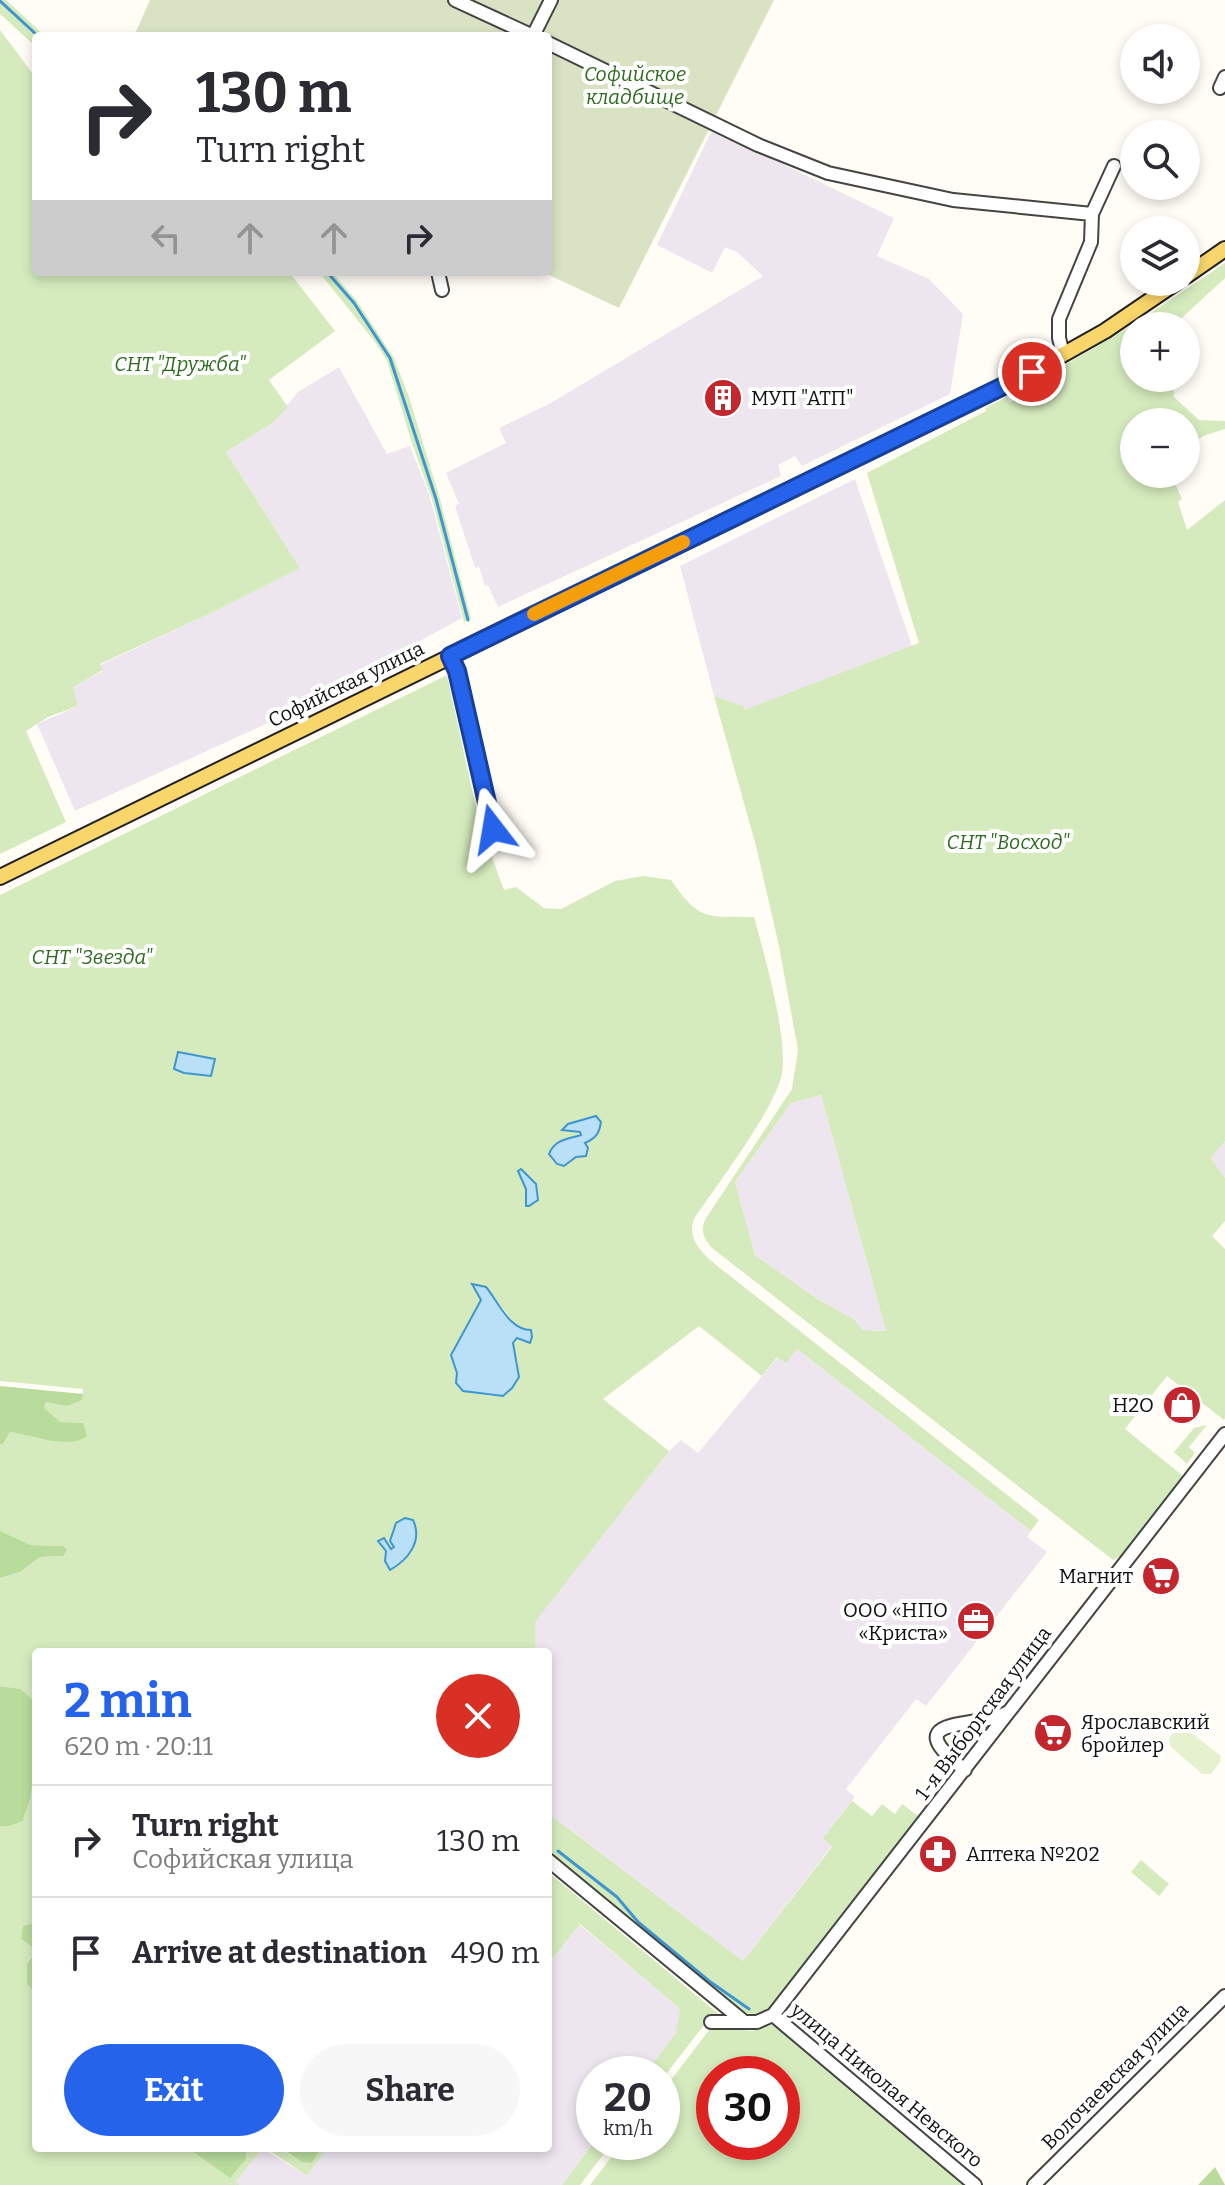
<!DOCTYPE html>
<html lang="en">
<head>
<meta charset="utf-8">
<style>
	body { margin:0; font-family:Bitter,serif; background:#f7f7f7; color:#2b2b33; height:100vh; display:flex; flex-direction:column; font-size:30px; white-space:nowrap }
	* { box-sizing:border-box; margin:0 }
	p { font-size:26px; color:#7c7c81 }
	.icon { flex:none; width:44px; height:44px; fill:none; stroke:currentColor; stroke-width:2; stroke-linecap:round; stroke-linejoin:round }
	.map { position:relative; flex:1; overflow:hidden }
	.side { position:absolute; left:32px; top:1648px; width:520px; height:504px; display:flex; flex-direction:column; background:#fff; border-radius:8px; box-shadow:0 4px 12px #0003 }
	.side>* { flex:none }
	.banner { position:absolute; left:32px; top:32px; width:520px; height:244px; border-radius:8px; box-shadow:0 4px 12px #0003; background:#fff; color:#2b2b33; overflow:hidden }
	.controls { position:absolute; left:1120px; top:24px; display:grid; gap:16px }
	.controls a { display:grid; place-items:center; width:80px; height:80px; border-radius:50%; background:#fff; box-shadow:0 4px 12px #0003; font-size:40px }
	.speed { position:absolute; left:576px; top:2056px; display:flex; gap:16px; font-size:40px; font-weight:700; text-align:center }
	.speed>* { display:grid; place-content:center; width:104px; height:104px; border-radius:50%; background:#fff; box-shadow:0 4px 12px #0003; line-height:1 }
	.speed small { font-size:20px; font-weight:400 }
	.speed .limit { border:12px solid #d22; background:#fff; color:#111 }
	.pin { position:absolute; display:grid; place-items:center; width:68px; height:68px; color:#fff; margin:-34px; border:4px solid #fff; border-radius:50%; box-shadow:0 2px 8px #0007 }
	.me { position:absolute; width:88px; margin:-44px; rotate:346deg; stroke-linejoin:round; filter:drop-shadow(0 0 6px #0008) }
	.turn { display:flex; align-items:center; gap:28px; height:168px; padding:0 32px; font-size:36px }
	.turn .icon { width:104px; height:104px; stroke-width:2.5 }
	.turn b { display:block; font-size:56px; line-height:68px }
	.lanes { display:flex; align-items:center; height:76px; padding:0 32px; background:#0003; justify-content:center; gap:40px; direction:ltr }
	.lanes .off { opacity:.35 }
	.round { display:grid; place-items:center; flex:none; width:84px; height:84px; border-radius:42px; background:#f7f7f7 }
	.head { display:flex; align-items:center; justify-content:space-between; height:136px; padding:0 32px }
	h1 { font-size:48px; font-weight:700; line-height:60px; color:#2563eb }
	.button { display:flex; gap:16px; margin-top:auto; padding:16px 32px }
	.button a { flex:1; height:92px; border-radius:48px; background:#2563eb; color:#fff; font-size:32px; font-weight:700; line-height:92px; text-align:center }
	.button a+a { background:#f7f7f7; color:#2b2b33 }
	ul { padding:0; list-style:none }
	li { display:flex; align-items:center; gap:24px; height:112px; padding:0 32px; border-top:2px solid #e1e1e2 }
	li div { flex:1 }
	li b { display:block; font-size:30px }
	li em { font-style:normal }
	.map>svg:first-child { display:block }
	.industrial { fill:#eee6ef }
	.green { fill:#d5ebbd; fill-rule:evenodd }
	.forest { fill:#b9dc9c }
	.cemetery { fill:#d9e3c4 }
	.pitch { fill:#e6f2cf }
	.water { fill:#b9e0f7; stroke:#3f96cf; stroke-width:2 }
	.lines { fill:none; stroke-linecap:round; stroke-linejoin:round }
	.stream { stroke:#3f96cf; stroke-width:3 }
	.minor-casing { stroke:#444; stroke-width:16 }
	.major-casing { stroke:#222; stroke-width:18 }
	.minor { stroke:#fff; stroke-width:12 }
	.major { stroke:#f9d66b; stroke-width:14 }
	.route-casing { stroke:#184099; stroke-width:20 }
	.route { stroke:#2563eb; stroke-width:14 }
	.slow { stroke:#f59e0b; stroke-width:14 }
	.labels { text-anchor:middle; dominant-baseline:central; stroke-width:8; stroke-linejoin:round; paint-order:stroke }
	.park-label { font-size:20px; font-style:italic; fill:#2f6b1f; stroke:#fff }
	.poi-label { font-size:20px; fill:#111; stroke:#fff; text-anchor:start }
	.street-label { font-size:20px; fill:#111; stroke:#fff }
</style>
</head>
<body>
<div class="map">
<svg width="1225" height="2185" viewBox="0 0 1225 2185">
	<rect width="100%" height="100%" fill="#fffdf5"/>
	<!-- industrial -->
	<path class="industrial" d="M 712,130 L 894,218 L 877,256 L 929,279 L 963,314 L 950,394 L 802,466 L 795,456 L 778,465 L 781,476 L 498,607 L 488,585 L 485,586 L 479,567 L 475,568 L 455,506 L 459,504 L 446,473 L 506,443 L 499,428 L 549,404 L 763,276 L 737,252 L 725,247 L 712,273 L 657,245 Z
		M 339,367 L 387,454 L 410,446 L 429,494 L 462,618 L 277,719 L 75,811 L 37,724 L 78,706 L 72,687 L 103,671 L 100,665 L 209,614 L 300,568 L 226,452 L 271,424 L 298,392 Z
		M 855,479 L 912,646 L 744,710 L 742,706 L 714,696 L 680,566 Z
		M 821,1095 L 886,1331 L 863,1330 L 854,1319 L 819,1300 L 755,1255 L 735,1182 L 791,1103 Z
		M 1225,1141 L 1225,1178 L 1211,1158 Z
		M 797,1349 L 1031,1531 L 1027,1537 L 1047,1552 L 926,1706 L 916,1699 L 846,1789 L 855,1797 L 823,1838 L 832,1846 L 743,1961 L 548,1813 L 548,1652 L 536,1652 L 534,1622 L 669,1451 L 681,1440 L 698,1453 L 778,1357 Z
		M 579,1924 L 680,2009 L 677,2033 L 645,2074 L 594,2074 L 594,2142 L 562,2185 L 240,2185 L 236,2182 L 262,2148 L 307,2176 L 327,2148 L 548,2148 L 548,1964 Z"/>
	<!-- green -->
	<path class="green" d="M 0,0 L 6,0 L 45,36 L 36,36 L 36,47 L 0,14 Z
		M 0,30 L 36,78 L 36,272 L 289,272 L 335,331 L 269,380 L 288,407 L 271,424 L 226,452 L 300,568 L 209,614 L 100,664 L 103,670 L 73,687 L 78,706 L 48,717 L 26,731 L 66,822 L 0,854 Z
		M 1225,263 L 1225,278 L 1173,326 L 1134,326 L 1134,378 L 1156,378 L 1175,392 L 1173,396 L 1199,420 L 1225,421 L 1225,429 L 1203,436 L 1186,449 L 1186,422 L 1134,422 L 1134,474 L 1171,474 L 1182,499 L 1178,502 L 1187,530 L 1225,500 L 1225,1141 L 1211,1158 L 1225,1178 L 1225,1221 L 1212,1236 L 1225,1249 L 1225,1418 L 1224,1420 L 1167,1376 L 1125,1429 L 1183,1476 L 1121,1556 L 1113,1560 L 712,1248 C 703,1237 700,1231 706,1218 L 792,1089 L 798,1050 L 779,946 L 756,846 L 714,696 L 743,706 L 744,710 L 919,643 L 867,473 L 986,411 L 985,408 L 1007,397 L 1010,402 L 1065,372 L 1063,366 L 1133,325 ZM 821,1095 L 886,1331 L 863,1330 L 854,1319 L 819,1300 L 755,1255 L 735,1182 L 791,1103 Z
		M 319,272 L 332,272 L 357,301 L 394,358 L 409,397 L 440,499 L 471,619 L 464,622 L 432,499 L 412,443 L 387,361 L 375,342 Z
		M 447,675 L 479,822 L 504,890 L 516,887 L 544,908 L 561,909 L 615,881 L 643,876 L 671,880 C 700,922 706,916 754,917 C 764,953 788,1037 782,1073 C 776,1108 716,1186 694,1219 C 684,1246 716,1264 734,1279 L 1039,1520 L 1031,1531 L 797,1349 L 786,1363 L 777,1357 L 762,1376 L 699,1326 L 603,1399 L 669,1451 L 535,1622 L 536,1652 L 36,1652 L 36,1703 L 20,1689 L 0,1686 L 0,1578 L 20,1572 L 40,1557 L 63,1556 L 63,1546 L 31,1545 L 0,1531 L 0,1444 L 3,1444 L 10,1432 C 33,1435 52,1444 75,1439 L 83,1423 L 60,1422 L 44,1409 L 46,1402 L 82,1400 L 83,1389 L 0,1381 L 0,895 ZM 473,1285 L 486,1287 L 515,1324 L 524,1330 L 522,1339 L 517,1338 L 513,1343 L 518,1364 L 493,1396 L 472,1393 L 456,1383 L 458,1373 L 451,1355 L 479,1308 L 481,1300 ZM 395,1530 L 417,1536 L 415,1541 L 384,1557 L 386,1551 L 395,1547 L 391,1537 Z
		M 1207,1425 L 1189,1447 L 1195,1453 L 1187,1464 L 1174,1452 L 1194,1428 Z
		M 36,1779 L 36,1922 L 23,1926 L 21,1939 L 36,1950 L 27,1964 L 34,1991 L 36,1991 L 36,2148 L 188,2148 L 230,2177 L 246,2159 L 247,2148 L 262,2148 L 236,2182 L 240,2185 L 0,2185 L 0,1826 L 9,1826 C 15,1820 24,1813 28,1805 C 33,1796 29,1788 36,1779 Z
		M 852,1801 L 872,1816 L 882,1804 L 895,1814 L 902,1804 L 922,1819 L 778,2000 C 762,2017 752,2018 732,2006 L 548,1852 L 548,1813 L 743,1961 L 832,1847 L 823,1838 Z
		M 1141,1860 L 1169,1884 L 1159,1896 L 1131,1872 Z
		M 548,1872 L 722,2017 L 708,2020 L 662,2079 L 662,2074 L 645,2074 L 676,2033 L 680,2009 L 580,1924 L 548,1964 Z
		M 776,2024 L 970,2185 L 590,2185 L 623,2142 L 662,2142 L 662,2092 L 712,2026 L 752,2031 ZM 714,2074 L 782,2074 L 782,2142 L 714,2142 Z
		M 594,2142 L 613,2142 L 580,2185 L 562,2185 Z
		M 266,2148 C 290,2148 291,2162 312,2163 L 321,2148 L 327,2148 L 307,2176 Z"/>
	<!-- forest -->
	<path class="forest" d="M 0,1386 L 83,1394 L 82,1400 L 67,1406 L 46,1402 L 44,1408 L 60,1422 L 83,1423 L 87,1436 C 69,1450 32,1435 10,1432 L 3,1444 L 0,1444 Z
		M 0,1531 L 31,1545 L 63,1546 L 67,1550 L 63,1556 L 40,1557 L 20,1572 L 0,1578 Z
		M 0,1686 L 21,1689 L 36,1703 L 36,1779 C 29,1788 33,1793 29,1803 C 27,1809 24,1813 23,1821 L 9,1826 L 0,1826 Z
		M 36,1922 L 36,1950 L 21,1939 L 23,1926 Z
		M 36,1951 L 36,1991 L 34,1991 L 27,1984 L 27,1964 Z
		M 188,2148 L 247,2148 L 246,2159 L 230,2178 Z
		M 280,2148 L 321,2148 L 312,2163 L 302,2162 Z
		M 1215,2167 L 1225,2185 L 1198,2185 Z"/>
	<!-- cemetery -->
	<path class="cemetery" d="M 150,0 L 774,0 L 619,308 L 543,272 L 548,272 L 548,36 L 134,36 Z"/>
	<!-- pitch -->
	<path class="pitch" d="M 1181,1725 L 1221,1756 L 1220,1762 L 1211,1774 L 1202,1774 L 1170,1746 L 1169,1738 Z"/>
	<!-- water -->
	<path class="water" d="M 178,1052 L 215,1059 L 211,1076 L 184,1073 L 174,1069 Z
		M 596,1116 L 601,1122 C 599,1134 596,1138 585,1143 L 588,1148 L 586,1156 L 576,1157 L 564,1166 L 557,1164 L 549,1154 C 555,1139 568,1139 581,1135 L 580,1132 L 562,1130 L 568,1124 Z
		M 521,1169 L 536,1184 L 538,1200 L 529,1206 L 526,1206 L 526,1189 L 518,1171 Z
		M 472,1284 L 486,1287 C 498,1301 509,1330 531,1330 L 532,1337 L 530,1343 L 517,1338 L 513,1343 L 519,1377 L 512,1388 L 503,1396 L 463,1391 L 456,1383 L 457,1373 L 451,1355 L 481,1300 Z
		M 405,1518 L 413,1520 C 423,1541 408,1560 390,1570 L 385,1561 L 386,1551 L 378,1541 L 384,1538 L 391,1549 L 394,1547 L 390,1541 L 396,1523 Z"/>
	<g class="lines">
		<!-- stream -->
		<path class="stream" d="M 0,1 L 38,36
			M 327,272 L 354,303 L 390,358 L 436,499 L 468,620
			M 558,1851 L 617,1897 L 638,1922 L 709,1981 L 749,2009"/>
		<!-- minor casing -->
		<g class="minor-casing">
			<path id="minor" d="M 455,0 L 533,36 L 551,0
				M 548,43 L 758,145 L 828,173 L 953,200 L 1092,214
				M 1220,88 L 1225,77
				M 438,272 L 442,290
				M 1063,354 L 1059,338 L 1059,319 L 1091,242 L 1092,214 L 1114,166
				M 450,656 L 457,671 L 493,829
				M 965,1770 C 892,1714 980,1729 1006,1713
				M 548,1860 L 742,2020
				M 773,2015 L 975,2185
				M 711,2022 L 757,2022 L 773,2015 L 1225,1434
				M 1034,2185 L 1225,1996"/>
		</g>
		<!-- major casing -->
		<g class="major-casing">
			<path id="major" d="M 1186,276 L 1225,249
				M 0,877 L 1032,372 L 1105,331 L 1177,282"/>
		</g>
		<!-- minor -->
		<use href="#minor" class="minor"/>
		<!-- major -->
		<use href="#major" class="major"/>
	</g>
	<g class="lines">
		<!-- route casing -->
		<g class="route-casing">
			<path id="route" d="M 493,829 L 457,671 L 450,656 L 1032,372"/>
		</g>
		<!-- route -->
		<use href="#route" class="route"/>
		<!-- slow -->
		<path class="slow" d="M 534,614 L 683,542"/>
	</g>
	<!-- icons -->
	<defs>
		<g id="building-disc" transform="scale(2)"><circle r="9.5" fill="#c4262e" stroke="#fff"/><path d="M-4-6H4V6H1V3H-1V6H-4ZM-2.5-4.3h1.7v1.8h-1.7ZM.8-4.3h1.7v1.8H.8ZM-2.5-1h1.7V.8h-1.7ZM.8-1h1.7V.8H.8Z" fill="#fff"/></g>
		<g id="shop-disc" transform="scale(2)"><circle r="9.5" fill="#c4262e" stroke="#fff"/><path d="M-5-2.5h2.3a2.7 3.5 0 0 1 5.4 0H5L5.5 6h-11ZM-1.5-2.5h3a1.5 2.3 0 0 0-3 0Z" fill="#fff"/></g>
		<g id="supermarket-disc" transform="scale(2)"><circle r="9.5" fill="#c4262e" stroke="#fff"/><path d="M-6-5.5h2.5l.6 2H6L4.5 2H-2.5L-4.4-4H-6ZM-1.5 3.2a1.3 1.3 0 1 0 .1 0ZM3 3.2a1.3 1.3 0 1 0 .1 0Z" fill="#fff"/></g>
		<g id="office-disc" transform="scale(2)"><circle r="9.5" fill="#c4262e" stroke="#fff"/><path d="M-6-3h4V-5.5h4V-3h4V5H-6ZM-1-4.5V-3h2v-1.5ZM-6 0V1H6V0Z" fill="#fff"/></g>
		<g id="pharmacy-disc" transform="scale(2)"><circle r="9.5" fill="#c4262e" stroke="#fff"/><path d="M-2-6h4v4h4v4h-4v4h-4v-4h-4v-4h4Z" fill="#fff"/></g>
	</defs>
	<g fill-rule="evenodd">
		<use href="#building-disc" x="723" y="398"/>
		<use href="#shop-disc" x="1182" y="1405"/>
		<use href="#supermarket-disc" x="1161" y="1576"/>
		<use href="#office-disc" x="976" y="1621"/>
		<use href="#supermarket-disc" x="1053" y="1733"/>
		<use href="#pharmacy-disc" x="938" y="1854"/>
	</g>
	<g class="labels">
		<!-- park labels -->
		<g class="park-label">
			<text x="635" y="74">Софийское<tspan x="635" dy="23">кладбище</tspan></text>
			<text x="180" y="364">СНТ "Дружба"</text>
			<text x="1008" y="842">СНТ "Восход"</text>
			<text x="92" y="957">СНТ "Звезда"</text>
		</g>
		<!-- poi labels -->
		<g class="poi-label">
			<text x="751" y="398">МУП "АТП"</text>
			<text x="1154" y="1405" text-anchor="end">H2O</text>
			<text x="1133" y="1576" text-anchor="end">Магнит</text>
			<text x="948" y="1610" text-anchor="end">ООО «НПО<tspan x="948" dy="23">«Криста»</tspan></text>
			<text x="1081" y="1722">Ярославский<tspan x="1081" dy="23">бройлер</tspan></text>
			<text x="966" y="1854">Аптека №202</text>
		</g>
		<!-- street labels -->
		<g class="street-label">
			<text transform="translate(346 684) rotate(-26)">Софийская улица</text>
			<text transform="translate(983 1713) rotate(-53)">1-я Выборгская улица</text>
			<text transform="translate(1115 2076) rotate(-45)">Волочаевская улица</text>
			<text transform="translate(887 2085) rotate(40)">улица Николая Невского</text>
		</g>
	</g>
</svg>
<div class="controls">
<a><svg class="icon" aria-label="sound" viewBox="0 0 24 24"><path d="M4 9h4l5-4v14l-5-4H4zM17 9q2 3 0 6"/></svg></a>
<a><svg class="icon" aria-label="search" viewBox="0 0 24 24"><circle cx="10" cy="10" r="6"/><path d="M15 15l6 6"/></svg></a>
<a><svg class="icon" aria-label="layers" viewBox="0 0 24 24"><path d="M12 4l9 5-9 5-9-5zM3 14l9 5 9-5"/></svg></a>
<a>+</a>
<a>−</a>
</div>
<div class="speed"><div>20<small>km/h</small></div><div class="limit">30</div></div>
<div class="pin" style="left:1032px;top:372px;background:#d93025"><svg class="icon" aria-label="arrive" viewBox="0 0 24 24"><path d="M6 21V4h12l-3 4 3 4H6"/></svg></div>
<svg class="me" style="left:493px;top:829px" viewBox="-20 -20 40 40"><path d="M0-17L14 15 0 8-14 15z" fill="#2563eb" stroke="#fff" stroke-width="4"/></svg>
<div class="banner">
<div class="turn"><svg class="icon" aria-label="right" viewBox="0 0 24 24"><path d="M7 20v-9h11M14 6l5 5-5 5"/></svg><div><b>130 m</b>Turn right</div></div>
<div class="lanes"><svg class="icon off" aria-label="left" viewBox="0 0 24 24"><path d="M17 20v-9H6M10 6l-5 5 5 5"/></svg><svg class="icon off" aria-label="ahead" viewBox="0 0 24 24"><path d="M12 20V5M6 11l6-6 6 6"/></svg><svg class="icon off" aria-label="ahead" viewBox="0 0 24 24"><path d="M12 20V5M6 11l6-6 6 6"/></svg><svg class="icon" aria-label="right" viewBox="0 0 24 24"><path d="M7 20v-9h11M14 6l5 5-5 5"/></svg></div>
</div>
<section class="side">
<div class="head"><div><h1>2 min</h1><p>620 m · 20:11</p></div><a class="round" style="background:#d93025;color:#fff"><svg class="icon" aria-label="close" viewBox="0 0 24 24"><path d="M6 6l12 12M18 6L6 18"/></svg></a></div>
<ul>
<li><svg class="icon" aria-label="right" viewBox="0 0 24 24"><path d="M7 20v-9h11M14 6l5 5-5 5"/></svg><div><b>Turn right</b><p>Софийская улица</p></div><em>130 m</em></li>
<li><svg class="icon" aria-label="arrive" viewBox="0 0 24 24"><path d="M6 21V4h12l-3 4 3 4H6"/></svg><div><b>Arrive at destination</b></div><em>490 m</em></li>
</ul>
<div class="button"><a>Exit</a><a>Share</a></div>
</section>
</div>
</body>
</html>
